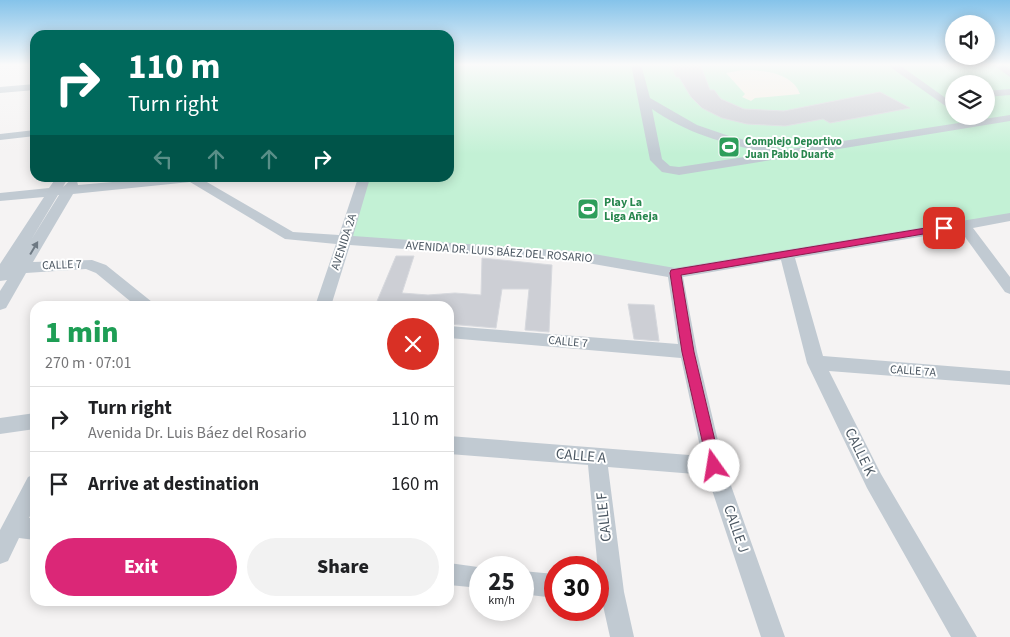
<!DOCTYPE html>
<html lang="en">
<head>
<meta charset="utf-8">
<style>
	body { margin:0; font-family:"Source Sans 3",sans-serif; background:#f2f2f2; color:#202124; height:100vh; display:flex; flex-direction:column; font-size:19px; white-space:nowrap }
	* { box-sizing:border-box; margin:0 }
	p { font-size:16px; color:#757577 }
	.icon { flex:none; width:28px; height:28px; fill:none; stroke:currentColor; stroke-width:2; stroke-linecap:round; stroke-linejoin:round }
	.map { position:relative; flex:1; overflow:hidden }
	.details { position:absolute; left:30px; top:301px; width:424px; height:305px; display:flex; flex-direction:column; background:#fff; border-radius:15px; box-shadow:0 2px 12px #0003 }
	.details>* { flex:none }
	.banner { position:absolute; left:30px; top:30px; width:424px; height:152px; border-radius:15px; box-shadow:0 2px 12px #0003; background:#00695c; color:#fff; overflow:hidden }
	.tools { position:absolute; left:945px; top:15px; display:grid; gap:10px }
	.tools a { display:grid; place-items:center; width:50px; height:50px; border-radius:50%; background:#fff; box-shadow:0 2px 12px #0003; font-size:25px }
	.speed { position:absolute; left:469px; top:556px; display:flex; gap:10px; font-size:25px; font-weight:700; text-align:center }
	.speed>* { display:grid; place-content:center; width:65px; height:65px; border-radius:50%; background:#fff; box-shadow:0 2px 12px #0003; line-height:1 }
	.speed small { font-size:12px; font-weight:400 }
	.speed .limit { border:8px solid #d22; background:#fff; color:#111 }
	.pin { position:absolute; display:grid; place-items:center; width:42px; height:42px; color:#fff; margin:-21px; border-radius:10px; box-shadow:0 2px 8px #0006 }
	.me { position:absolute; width:55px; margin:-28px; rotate:347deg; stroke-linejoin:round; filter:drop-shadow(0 0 4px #0008) }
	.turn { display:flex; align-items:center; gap:18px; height:105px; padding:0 15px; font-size:22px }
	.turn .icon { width:65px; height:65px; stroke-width:2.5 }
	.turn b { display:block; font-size:35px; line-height:42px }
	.lanes { display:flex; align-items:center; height:48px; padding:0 15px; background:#0003; justify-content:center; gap:25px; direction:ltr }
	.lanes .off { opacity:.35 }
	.round { display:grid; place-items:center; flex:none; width:52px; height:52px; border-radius:26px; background:#f2f2f2 }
	.head { display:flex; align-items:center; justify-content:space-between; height:85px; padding:0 15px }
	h1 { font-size:30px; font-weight:800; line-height:38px; color:#1e9e55 }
	.primary-button { display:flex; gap:10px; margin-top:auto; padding:10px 15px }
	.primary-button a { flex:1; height:58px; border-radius:30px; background:#db2777; color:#fff; font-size:20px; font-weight:800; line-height:58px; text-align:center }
	.primary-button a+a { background:#f2f2f2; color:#202124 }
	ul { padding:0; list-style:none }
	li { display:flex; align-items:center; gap:15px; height:65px; padding:0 15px; border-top:1px solid #e0e0e0 }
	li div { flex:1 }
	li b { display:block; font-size:19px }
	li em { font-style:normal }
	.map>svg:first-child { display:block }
	.green { fill:#c3f1d5; fill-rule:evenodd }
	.sand { fill:#f5f0e5 }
	.building { fill:#cdcfd5; stroke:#d7d9de }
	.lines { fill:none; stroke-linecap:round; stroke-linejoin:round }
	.minor { fill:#c1cad2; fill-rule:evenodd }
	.oneway { fill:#6e7983 }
	.route { fill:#db2777; stroke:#8e194d }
	.labels { text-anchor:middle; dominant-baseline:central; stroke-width:4; stroke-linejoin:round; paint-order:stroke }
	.far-leisure-label { font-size:11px; font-weight:bold; fill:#27864d; stroke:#fff; text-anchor:start }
	.leisure-label { font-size:12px; font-weight:bold; fill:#27864d; stroke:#fff; text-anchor:start }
	.street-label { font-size:12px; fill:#4a5661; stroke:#fff }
	.near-street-label { font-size:15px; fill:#4a5661; stroke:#fff }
</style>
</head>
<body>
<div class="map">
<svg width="1010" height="637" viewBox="0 0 1010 637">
	<rect width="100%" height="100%" fill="#f5f3f3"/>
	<!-- green -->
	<path class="green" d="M 449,64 L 1010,64 L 1010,216 L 675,273 L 582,257 L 344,240 L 364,178 L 449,178 ZM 954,84 L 986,84 L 986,116 L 954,116 Z"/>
	<!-- sand -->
	<path class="sand" d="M 743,70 C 763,70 793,73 800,94 L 755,98 L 751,101 L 742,97 L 745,94 L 726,73 Z"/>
	<!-- building -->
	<path class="building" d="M 671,64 L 700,64 L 710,90 L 714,90 L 721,99 L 744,109 L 784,111 L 880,92 L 910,108 L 830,123 L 823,119 L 785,126 L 747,124 L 722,118 L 702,108 L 691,97 L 679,77 L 676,77 Z
		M 396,256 L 414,256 L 402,293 L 428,295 L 455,293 L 481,295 L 482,258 L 552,265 L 549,332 L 525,330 L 529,289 L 502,289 L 496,328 L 449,324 L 449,306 L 375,306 Z
		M 628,304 L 654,305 L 659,341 L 634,339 Z"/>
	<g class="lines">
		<!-- minor -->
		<path class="minor" d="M 631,64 L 641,64 L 650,98 L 697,125 L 729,136 L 785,150 L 1010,115 L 1010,121 L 679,175 L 662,172 L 650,160 ZM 652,109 C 687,134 729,145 770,153 L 679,167 L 670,166 L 662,159 Z
			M 886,64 L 898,64 L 954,104 L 954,112 Z
			M 992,64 L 1004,64 L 1010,69 L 1010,77 Z
			M 35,84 L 35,90 L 0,93 L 0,87 Z
			M 1010,89 L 1010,95 L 986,97 L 986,91 Z
			M 35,130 L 35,136 L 0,140 L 0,134 Z
			M 56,178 L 68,178 L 63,187 C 68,183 69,179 77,181 L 78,185 L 158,178 L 200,178 L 293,232 L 339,235 L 358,178 L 370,178 L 353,236 L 582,252 L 675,268 L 1010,213 L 1010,221 L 973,228 L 1010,277 L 1010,294 L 1005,292 L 960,230 L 795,258 L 823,356 L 1010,371 L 1010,385 L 829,371 L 881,474 L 977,637 L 951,637 L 867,488 L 807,363 L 781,260 L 683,277 L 697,352 L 724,466 L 785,637 L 761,637 L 707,475 L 608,467 L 624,592 L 634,637 L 610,637 L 600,592 L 588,465 L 449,454 L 449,436 L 702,456 L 681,358 L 449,338 L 449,326 L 678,344 L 668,277 L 582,262 L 350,245 L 331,306 L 315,306 L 336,244 L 285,239 L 190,182 L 73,194 L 33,262 L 92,260 L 106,265 L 152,302 L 154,306 L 136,306 L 96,273 L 86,269 L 26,273 L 6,308 L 0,310 L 0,291 L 7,280 L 0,281 L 0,264 L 44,197 L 0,201 L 0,193 L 49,188 ZM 58,195 L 59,195 L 31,240 Z
			M 35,413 L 35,429 L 0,434 L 0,418 Z
			M 35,474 L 35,506 L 29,518 L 35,518 L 35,540 L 19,538 L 8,561 L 0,564 L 0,530 L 28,477 Z
			M 449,563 L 485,568 L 480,568 L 480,588 L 449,585 Z
			M 522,571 L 555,574 L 555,598 L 522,594 Z"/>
	</g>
	<!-- one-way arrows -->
	<defs><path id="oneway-solid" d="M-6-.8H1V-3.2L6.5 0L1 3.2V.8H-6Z" transform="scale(1.25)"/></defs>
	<use class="oneway" href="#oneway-solid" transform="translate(34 248) rotate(-59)"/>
	<!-- sky -->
	<linearGradient id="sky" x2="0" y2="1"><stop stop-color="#85c3ea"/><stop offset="0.42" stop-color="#fafafa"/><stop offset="1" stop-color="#fafafa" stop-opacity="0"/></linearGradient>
	<rect width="1010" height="154" fill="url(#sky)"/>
	<!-- route -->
	<path class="route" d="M 944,225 L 947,226 L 947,230 L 681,275 L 694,352 L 721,466 L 719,471 L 714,473 L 709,471 L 682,352 L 670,273 L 671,270 Z"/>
	<!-- icons -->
	<defs>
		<g id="stadium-square" transform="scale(1.125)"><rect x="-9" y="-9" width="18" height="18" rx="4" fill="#2e9e5b" stroke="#fff"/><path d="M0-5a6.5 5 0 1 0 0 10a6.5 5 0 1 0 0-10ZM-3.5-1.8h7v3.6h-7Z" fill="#fff"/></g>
	</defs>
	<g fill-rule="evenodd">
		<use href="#stadium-square" x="729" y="147"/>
		<use href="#stadium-square" x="588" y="209"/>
	</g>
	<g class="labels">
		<!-- far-leisure labels -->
		<g class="far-leisure-label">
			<text x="745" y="141">Complejo Deportivo<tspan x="745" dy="13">Juan Pablo Duarte</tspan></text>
		</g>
		<!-- leisure labels -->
		<g class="leisure-label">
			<text x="604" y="202">Play La<tspan x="604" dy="14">Liga Añeja</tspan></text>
		</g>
		<!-- street labels -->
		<g class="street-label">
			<text transform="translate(344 242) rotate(-72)">AVENIDA 2A</text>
			<text transform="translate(499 252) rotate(4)">AVENIDA DR. LUIS BÁEZ DEL ROSARIO</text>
			<text transform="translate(62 265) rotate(-2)">CALLE 7</text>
			<text transform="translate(568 342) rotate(5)">CALLE 7</text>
			<text transform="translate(913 371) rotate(4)">CALLE 7A</text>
		</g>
		<!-- near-street labels -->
		<g class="near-street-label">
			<text transform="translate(860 452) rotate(64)">CALLE K</text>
			<text transform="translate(581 456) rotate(5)">CALLE A</text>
			<text transform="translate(604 517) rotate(-96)">CALLE F</text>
			<text transform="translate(736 529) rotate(71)">CALLE J</text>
		</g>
	</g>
</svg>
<div class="tools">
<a><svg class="icon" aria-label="sound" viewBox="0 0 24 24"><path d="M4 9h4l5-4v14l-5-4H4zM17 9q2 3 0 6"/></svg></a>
<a><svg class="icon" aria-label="layers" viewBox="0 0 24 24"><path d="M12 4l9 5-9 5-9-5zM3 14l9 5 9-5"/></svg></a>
</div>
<div class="speed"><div>25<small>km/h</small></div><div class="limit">30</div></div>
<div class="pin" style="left:944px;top:228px;background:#d93025"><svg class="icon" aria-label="arrive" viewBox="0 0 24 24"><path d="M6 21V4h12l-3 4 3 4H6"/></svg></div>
<svg class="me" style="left:714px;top:466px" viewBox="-20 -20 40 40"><circle r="19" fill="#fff"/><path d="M0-13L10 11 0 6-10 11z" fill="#db2777"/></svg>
<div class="banner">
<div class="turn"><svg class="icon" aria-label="right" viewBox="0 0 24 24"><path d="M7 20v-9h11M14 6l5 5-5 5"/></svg><div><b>110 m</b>Turn right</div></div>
<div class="lanes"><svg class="icon off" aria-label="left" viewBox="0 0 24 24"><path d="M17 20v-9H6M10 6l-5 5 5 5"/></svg><svg class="icon off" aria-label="ahead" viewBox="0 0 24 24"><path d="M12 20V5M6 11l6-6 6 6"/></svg><svg class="icon off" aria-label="ahead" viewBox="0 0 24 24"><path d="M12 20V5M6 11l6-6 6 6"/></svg><svg class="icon" aria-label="right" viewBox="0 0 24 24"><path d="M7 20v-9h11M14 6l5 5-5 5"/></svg></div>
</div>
<section class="details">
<div class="head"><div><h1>1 min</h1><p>270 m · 07:01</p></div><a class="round" style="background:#d93025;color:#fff"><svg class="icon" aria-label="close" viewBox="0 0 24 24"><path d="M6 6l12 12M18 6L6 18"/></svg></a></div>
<ul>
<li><svg class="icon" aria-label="right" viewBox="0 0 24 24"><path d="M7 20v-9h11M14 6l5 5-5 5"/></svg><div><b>Turn right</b><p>Avenida Dr. Luis Báez del Rosario</p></div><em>110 m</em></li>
<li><svg class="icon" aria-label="arrive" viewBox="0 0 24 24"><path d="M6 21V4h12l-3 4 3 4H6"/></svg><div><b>Arrive at destination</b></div><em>160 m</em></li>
</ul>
<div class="primary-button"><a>Exit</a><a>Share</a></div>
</section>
</div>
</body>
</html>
